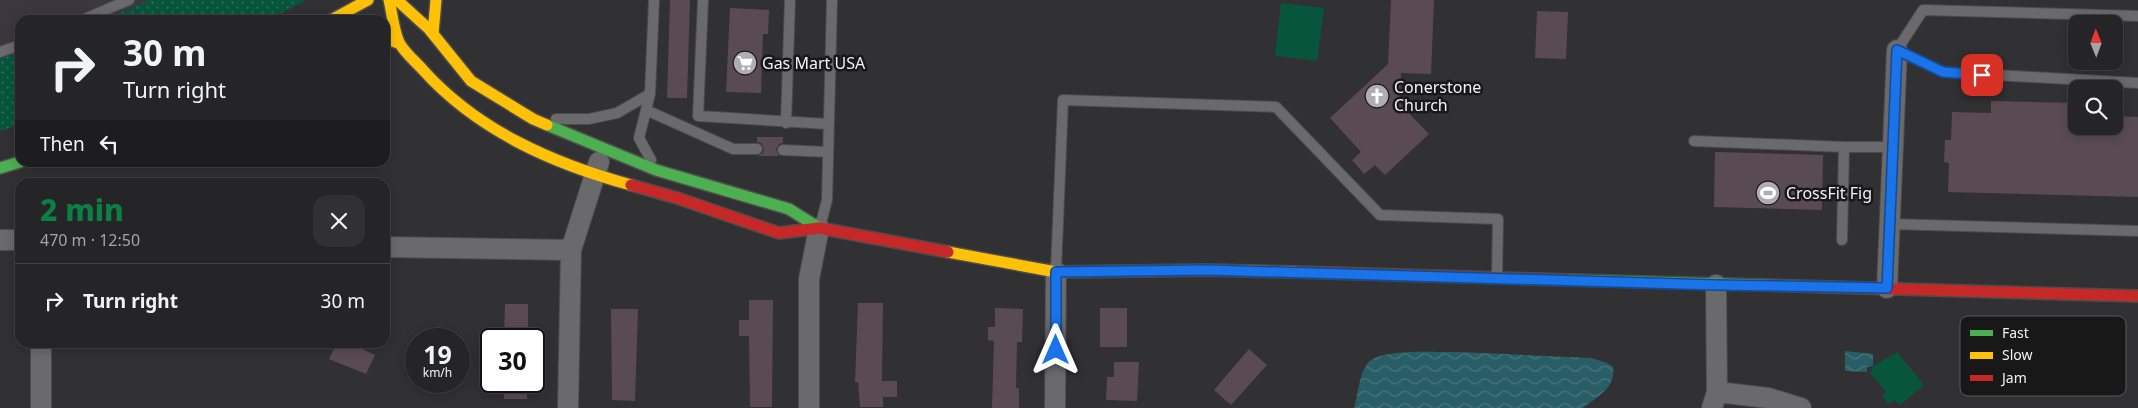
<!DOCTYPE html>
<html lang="en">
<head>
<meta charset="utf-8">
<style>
	body { margin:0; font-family:"Noto Sans",sans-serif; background:#313032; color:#f1f3f6; height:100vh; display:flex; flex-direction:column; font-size:19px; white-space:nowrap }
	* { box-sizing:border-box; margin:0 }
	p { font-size:16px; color:#a3a4a7 }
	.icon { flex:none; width:28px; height:28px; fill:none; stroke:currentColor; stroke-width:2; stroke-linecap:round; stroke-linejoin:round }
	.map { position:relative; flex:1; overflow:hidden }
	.drawer { position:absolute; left:15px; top:178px; width:375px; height:170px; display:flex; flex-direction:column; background:#252426; border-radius:15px; box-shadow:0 2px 12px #0003,0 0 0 1px #424143 }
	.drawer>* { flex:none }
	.hud { position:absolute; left:15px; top:15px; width:375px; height:152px; border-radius:15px; box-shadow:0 2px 12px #0003,0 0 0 1px #424143; background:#252426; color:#f1f3f6; overflow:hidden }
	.needle { width:32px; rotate:359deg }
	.tools { position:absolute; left:2068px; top:15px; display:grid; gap:10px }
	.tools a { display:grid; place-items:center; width:55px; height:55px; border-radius:10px; background:#252426; box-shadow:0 2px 12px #0003,0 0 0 1px #424143; font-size:25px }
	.speed { position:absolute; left:405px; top:328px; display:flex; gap:10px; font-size:25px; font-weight:700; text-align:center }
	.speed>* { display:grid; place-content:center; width:65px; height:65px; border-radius:50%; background:#252426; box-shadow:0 2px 12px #0003,0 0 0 1px #424143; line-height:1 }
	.speed small { font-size:12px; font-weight:400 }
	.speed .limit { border:2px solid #111; border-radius:8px; background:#fff; color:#111 }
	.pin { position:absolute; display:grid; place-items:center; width:42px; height:42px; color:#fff; margin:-21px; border-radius:10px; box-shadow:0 2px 8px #0006 }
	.me { position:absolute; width:55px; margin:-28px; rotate:0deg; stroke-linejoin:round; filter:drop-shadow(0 0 4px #0008) }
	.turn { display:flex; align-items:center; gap:18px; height:105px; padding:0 25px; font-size:22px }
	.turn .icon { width:65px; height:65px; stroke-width:2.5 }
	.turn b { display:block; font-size:35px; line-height:42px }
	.then { display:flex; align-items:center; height:48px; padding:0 25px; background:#0003; gap:10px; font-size:19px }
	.round { display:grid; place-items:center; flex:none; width:52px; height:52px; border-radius:15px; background:#313032 }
	.headline { display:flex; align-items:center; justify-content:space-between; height:85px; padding:0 25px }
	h1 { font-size:30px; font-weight:800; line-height:38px; color:#0b8043 }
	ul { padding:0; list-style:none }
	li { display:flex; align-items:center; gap:15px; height:75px; padding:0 25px; border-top:1px solid #424143 }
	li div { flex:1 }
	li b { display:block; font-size:19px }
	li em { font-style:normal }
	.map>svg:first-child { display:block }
	.built { fill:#3b373f }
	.grass { fill:url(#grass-dots) }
	.green { fill:#07553a }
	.water { fill:url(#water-waves) }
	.building { fill:#5a4b52 }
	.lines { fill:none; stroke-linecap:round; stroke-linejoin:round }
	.lane-casing { stroke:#4d4c4d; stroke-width:12 }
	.street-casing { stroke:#4d4c4d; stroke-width:22 }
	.fast-casing { stroke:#4d4c4d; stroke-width:14 }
	.slow-casing { stroke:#4d4c4d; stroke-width:14 }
	.jam-casing { stroke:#4d4c4d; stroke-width:14 }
	.lane { stroke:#6a696b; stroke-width:10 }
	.street { stroke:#6a696b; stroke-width:20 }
	.fast { stroke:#4caf50; stroke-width:11 }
	.slow { stroke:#ffc107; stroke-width:11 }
	.jam { stroke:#c62828; stroke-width:11 }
	.route-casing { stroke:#114b97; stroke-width:12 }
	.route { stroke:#1a73e8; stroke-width:9 }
	.labels { text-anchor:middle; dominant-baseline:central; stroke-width:5; stroke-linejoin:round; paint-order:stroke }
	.poi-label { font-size:16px; fill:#f2f1f3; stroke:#191819; text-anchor:start }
	.key { fill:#191819; stroke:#5a595a; stroke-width:1 }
	.key-label { font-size:14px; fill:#f2f1f3 }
</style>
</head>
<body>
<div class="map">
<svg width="2138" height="408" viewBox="0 0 2138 408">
	<defs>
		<pattern id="grass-dots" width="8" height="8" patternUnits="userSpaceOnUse" patternTransform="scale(1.25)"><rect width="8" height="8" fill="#07553a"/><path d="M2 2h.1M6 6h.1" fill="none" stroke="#2c6e57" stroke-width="1.8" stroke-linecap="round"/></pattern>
		<pattern id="water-waves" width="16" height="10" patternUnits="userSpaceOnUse" patternTransform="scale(1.25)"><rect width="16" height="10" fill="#295e67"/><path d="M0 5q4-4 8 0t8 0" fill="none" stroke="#48767d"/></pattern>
	</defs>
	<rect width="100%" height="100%" fill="#313032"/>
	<!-- built -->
	<path class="built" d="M 0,0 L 158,0 L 110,20 L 20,20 L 20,53 L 0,61 Z"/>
	<!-- grass -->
	<path class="grass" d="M 150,0 L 306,0 L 269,20 L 103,20 Z
		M 20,52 L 20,125 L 0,131 L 0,59 Z"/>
	<!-- green -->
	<path class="green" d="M 1281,3 L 1324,8 L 1317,61 L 1275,56 Z
		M 1897,352 L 1924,385 L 1900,405 L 1894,400 L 1888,404 L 1882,396 L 1886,392 L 1870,373 L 1873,366 Z"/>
	<!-- water -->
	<path class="water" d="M 1845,351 L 1873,354 L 1873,366 L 1867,367 L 1867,372 L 1845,371 Z
		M 1460,352 L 1591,358 L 1607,363 L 1613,367 C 1616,388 1597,397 1583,408 L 1354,408 C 1358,394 1359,376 1367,364 C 1378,347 1440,353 1460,352 Z"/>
	<!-- building -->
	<path class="building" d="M 670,0 L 690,0 L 687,98 L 667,98 Z
		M 1391,0 L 1434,0 L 1431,74 L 1401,73 L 1400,104 L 1429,134 L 1385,175 L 1375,165 L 1364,174 L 1352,160 L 1361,152 L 1330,118 L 1388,64 Z
		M 730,8 L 769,10 L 768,34 L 763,34 L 761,93 L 726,92 Z
		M 1537,11 L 1568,12 L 1566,59 L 1535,58 Z
		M 1991,101 L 2076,103 L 2076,126 L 2114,126 L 2114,116 L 2138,117 L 2138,197 L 1948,192 L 1949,163 L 1944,162 L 1945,140 L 1951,140 L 1952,112 L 1991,113 Z
		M 757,137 L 783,137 L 783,143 L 779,144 L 776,149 L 779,156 L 758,156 L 763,153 L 764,149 L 761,143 L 757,142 Z
		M 1715,152 L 1823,155 L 1822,210 L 1714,207 Z
		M 749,300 L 773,300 L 772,407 L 750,407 L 749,336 L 739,336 L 739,320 L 749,320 Z
		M 858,303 L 883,303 L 882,381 L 897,381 L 897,397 L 883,397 L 883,407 L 860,407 L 858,382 L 855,382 Z
		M 505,304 L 528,304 L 528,339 L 504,339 Z
		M 995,308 L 1023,309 L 1022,342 L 1017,342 L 1016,388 L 1019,388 L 1019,408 L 992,408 L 994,341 L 988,340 L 988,327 L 995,327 Z
		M 1100,308 L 1127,308 L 1127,347 L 1100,347 Z
		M 611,309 L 638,309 L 635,401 L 612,400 Z
		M 337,342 L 347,342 L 375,355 L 366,374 L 329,359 Z
		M 1249,349 L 1267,365 L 1231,405 L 1214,390 Z
		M 1114,362 L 1139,362 L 1137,401 L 1106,400 L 1107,377 L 1114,377 Z
		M 504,381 L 527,381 L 527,399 L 504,399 Z"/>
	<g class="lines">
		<!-- lane casing -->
		<g class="lane-casing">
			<path id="lane" d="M 654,0 L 650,94 L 646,110 L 733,149 L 757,149
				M 703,0 L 698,116 L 828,124
				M 2138,16 L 1923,10 L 1897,50 L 1943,72 L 2138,83
				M 82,20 L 129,0
				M 0,52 L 20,45
				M 646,110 L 639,138 L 651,160
				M 556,119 L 589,119 L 617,113 L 650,94
				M 786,123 L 790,0
				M 1694,141 L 1844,147
				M 783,150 L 828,152
				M 1890,224 L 2138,231
				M 820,227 L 827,200 L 832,0
				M 1842,240 L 1844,147 L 1893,147
				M 1056,271 L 1063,100 L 1276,107 L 1380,215 L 1498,219 L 1497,277"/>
		</g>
		<!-- street casing -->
		<g class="street-casing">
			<path id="street" d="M 0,240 L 20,240
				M 385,247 L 571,250
				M 1887,288 L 1897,50
				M 1717,392 L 1768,398 L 1801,408
				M 41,408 L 41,342
				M 568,408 L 571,250 L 599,162
				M 809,408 L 809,279 L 819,228
				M 1055,408 L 1056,272
				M 1712,408 L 1717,392 L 1716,285"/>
		</g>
		<!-- fast casing -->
		<g class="fast-casing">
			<path id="fast" d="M 547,125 L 656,170 L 789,209 L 819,228
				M 0,168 L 20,162
				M 1569,280 L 1796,286"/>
		</g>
		<!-- slow casing -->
		<g class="slow-casing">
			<path id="slow" d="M 389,0 C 392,12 394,34 400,44 C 406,54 416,62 423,70 C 478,131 554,164 631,185
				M 397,0 L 429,29 L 471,81 L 533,119 L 547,125
				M 331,20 L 368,0
				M 433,34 L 436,0
				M 385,38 L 400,44
				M 948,252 L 1056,272 L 1208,270 L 1295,272"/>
		</g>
		<!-- jam casing -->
		<g class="jam-casing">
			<path id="jam" d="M 631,185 L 677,198 L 779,233 L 819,228 L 948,252
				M 1295,272 L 1569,280
				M 1796,286 L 2138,296"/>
		</g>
		<!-- lane -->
		<use href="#lane" class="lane"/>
		<!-- street -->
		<use href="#street" class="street"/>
		<!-- fast -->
		<use href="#fast" class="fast"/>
		<!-- slow -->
		<use href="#slow" class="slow"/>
		<!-- jam -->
		<use href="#jam" class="jam"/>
	</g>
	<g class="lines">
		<!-- route casing -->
		<g class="route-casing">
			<path id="route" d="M 1056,350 L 1056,272 L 1208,270 L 1716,285 L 1887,288 L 1897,50 L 1943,72 L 1982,75"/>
		</g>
		<!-- route -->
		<use href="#route" class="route"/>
	</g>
	<!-- icons -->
	<defs>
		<g id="supermarket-disc" transform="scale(1.25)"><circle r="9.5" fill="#aeadaf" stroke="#191819"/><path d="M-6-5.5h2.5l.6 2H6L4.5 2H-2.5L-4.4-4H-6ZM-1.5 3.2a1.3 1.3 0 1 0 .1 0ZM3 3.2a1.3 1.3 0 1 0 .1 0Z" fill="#fff"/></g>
		<g id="church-disc" transform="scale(1.25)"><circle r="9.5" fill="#aeadaf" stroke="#191819"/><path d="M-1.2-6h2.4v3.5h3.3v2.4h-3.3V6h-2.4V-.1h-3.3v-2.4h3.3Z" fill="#fff"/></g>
		<g id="stadium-disc" transform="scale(1.25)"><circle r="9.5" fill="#aeadaf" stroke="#191819"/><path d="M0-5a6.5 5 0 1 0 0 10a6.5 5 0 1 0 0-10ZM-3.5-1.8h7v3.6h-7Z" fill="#fff"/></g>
	</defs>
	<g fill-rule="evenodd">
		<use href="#supermarket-disc" x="745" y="63"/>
		<use href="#church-disc" x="1377" y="96"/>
		<use href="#stadium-disc" x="1768" y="193"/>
	</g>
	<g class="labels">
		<!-- poi labels -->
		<g class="poi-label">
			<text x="762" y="63">Gas Mart USA</text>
			<text x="1394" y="87">Conerstone<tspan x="1394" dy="18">Church</tspan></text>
			<text x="1786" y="193">CrossFit Fig</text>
		</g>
	</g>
	<!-- legend -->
	<rect x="1960" y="316" width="166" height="80" rx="8" class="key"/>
	<rect x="1970" y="330" width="23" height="6" fill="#4caf50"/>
	<rect x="1970" y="352" width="23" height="7" fill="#ffc107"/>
	<rect x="1970" y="375" width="23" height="6" fill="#c62828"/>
	<g class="key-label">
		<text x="2002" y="338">Fast</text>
		<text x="2002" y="360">Slow</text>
		<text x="2002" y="383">Jam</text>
	</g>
</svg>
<div class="tools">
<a><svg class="needle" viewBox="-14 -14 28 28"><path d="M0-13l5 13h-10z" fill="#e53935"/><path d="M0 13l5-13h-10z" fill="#a3a4a7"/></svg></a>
<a><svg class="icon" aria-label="search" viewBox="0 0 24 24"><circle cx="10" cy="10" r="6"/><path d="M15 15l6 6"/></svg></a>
</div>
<div class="speed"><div>19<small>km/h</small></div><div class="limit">30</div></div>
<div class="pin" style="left:1982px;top:75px;background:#d93025"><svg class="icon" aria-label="arrive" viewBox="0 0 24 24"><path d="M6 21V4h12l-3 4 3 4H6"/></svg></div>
<svg class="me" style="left:1056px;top:350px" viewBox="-20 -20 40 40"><path d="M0-17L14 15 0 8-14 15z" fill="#1a73e8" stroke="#fff" stroke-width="4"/></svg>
<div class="hud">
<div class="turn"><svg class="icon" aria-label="right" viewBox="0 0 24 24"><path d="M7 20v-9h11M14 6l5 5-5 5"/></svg><div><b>30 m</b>Turn right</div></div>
<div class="then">Then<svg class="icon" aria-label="left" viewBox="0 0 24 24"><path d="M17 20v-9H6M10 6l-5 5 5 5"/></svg></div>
</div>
<section class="drawer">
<div class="headline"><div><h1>2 min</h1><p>470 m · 12:50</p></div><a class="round"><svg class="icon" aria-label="close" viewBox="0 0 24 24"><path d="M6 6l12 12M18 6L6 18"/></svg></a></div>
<ul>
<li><svg class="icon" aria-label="right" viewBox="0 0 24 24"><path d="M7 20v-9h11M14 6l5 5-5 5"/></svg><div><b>Turn right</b></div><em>30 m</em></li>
</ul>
</section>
</div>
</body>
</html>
